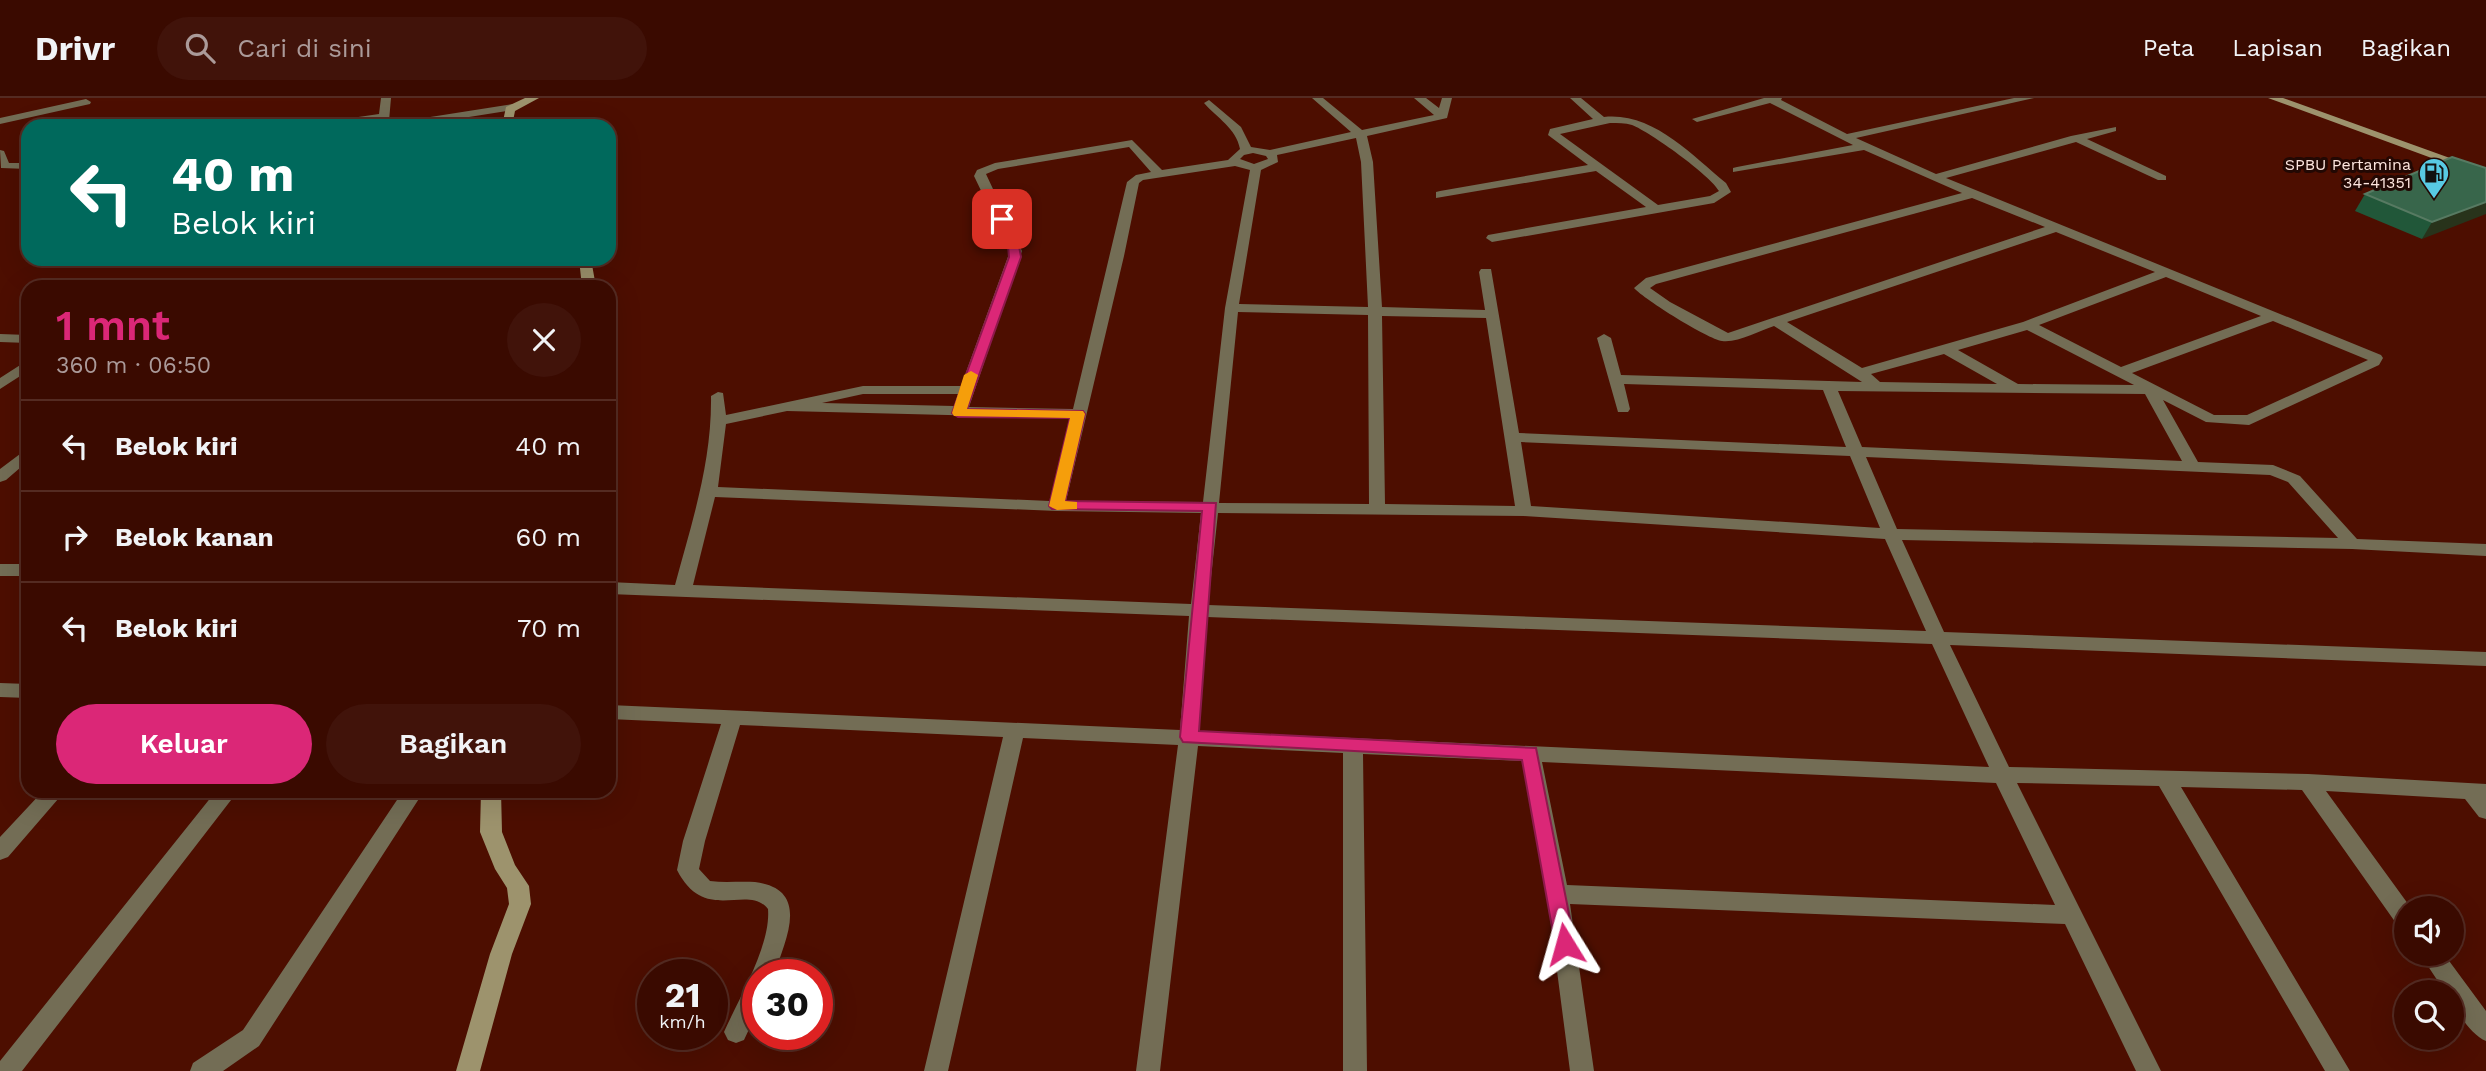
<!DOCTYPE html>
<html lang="id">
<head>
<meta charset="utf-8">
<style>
	body { margin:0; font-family:"Work Sans",sans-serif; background:#41130a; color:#f1f3f6; height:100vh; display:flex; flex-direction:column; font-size:26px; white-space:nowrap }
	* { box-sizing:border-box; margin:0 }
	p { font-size:23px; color:#ab9a99 }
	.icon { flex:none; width:38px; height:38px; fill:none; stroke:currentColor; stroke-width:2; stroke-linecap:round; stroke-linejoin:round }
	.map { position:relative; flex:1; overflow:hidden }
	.side { position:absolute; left:21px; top:182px; width:595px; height:518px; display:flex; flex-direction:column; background:#3a0a00; border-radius:21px; box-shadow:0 7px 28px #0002,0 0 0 2px #542b22 }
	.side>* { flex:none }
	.guide { position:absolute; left:21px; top:21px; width:595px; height:147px; border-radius:21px; box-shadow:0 7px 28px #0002,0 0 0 2px #542b22; background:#00695c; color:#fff; overflow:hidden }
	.buttons { position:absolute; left:2394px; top:798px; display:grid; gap:14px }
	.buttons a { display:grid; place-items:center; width:70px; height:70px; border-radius:50%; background:#3a0a00; box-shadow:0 7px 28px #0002,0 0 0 2px #542b22; font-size:35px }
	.speed { position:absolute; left:637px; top:861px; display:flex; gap:14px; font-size:35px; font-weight:700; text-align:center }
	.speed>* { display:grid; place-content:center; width:91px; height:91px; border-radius:50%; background:#3a0a00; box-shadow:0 7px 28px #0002,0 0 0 2px #542b22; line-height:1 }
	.speed small { font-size:18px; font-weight:400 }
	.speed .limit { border:10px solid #d22; background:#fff; color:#111 }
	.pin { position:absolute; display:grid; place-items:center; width:60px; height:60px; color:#fff; margin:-30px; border-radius:14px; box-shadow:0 4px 10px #0006 }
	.me { position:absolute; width:77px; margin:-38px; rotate:352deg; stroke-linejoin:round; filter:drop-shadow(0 0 5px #0008) }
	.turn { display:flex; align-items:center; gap:24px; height:147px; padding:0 35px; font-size:32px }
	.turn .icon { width:91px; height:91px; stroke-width:2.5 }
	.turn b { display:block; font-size:49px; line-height:60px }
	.round { display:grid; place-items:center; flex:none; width:74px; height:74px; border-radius:37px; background:#41130a }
	.summary { display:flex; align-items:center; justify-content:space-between; height:119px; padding:0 35px }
	h1 { font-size:42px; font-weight:600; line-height:52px; color:#db2777 }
	.action { display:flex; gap:14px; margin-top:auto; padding:14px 35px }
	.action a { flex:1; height:80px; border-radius:42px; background:#db2777; color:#fff; font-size:28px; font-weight:600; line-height:80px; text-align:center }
	.action a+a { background:#41130a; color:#f1f3f6 }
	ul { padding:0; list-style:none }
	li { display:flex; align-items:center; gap:21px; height:91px; padding:0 35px; border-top:2px solid #542b22 }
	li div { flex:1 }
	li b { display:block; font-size:26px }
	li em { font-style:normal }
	header { display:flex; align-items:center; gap:42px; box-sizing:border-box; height:98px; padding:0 35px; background:#3a0a00; border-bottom:2px solid #542b22 }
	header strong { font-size:33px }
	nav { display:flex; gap:38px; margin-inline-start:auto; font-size:24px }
	.search { width:490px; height:63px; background:#41130a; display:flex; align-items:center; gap:18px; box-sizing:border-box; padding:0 24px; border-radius:38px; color:#ab9a99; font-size:26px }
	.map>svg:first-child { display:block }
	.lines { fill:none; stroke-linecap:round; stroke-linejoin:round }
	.street { fill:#736d55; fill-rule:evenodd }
	.secondary { fill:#9d936d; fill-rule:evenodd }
	.wall { fill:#215739 }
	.shaded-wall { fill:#28331b }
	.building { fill:#38664b; stroke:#577a62; stroke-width:2 }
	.route { fill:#db2777; stroke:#8e194d; stroke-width:2 }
	.slow { fill:#f59e0b }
	.labels { text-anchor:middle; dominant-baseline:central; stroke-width:6; stroke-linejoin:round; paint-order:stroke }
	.far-poi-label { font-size:16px; fill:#fee6df; stroke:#220803; text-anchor:end }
</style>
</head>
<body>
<header>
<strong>Drivr</strong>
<div class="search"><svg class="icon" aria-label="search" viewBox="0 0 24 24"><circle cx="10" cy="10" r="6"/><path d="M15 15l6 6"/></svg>Cari di sini</div>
<nav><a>Peta</a><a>Lapisan</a><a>Bagikan</a></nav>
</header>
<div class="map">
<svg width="2486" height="973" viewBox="0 0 2486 973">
	<rect width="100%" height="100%" fill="#4d0e00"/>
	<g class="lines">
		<!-- street -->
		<path class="street" d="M 381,0 L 391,0 L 389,23 L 392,25 L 513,6 L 518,9 L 513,12 L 412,28 L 381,28 L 378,23 L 341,28 L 312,28 L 317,25 L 379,16 Z
			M 1312,0 L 1323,0 L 1362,32 L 1434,17 L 1414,0 L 1426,0 L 1439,10 L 1442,0 L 1452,0 L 1447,20 L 1367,38 L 1373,64 L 1382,209 L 1485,212 L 1479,174 L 1481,171 L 1491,171 L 1519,335 L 1846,349 L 1823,292 L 1624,286 L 1630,311 L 1628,314 L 1618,314 L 1597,240 L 1604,236 L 1611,240 L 1621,277 L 1862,284 L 1774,228 C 1759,233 1738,245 1722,243 C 1708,241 1645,202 1634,190 L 1646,180 L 1962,95 L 1864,52 L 1733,74 L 1733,70 L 1737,69 L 1853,47 L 1770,5 L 1697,24 L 1692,21 L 1764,0 L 1782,0 L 1781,2 L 1847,36 L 2014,0 L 2034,0 L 1856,40 L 1936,76 L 2071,38 L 2116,29 L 2116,33 L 2087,41 L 2166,78 L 2166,82 L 2158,82 L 2076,44 L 1946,80 L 2381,257 L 2383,260 L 2379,267 L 2249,327 L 2206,324 L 2163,302 L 2198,364 L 2273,367 L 2300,378 L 2357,441 L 2486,446 L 2486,458 L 2352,451 L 1902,442 L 1944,534 L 2486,554 L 2486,568 L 1950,547 L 2009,669 L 2308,676 L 2486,686 L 2486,721 L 2479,719 L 2465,701 L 2326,693 L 2411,810 L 2406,810 L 2406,831 L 2398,828 L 2302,692 L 2181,689 L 2350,973 L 2325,973 L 2159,688 L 2017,685 L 2161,973 L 2136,973 L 2065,826 L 1570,806 L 1594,973 L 1570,973 L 1547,796 L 1522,663 L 1363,656 L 1367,973 L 1343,973 L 1343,655 L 1198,648 L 1160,973 L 1136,973 L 1178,647 L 1023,640 L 948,973 L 924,973 L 1003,639 L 740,627 L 705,743 L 699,771 L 710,783 C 725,785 740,783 755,784 C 812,791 785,843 774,877 L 758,877 L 758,912 L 744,942 L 736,945 L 728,942 L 724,934 C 739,900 771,847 768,811 C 747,785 705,827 677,772 L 683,743 L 721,626 L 609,621 L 609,607 L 1180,632 L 1189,518 L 609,496 L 609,484 L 675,487 C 692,424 712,364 711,298 L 718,294 L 723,295 L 726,317 L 863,288 L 961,288 L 1010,153 L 974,78 L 977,72 L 995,65 L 1132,42 L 1162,72 L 1228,62 L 1240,51 C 1236,30 1217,20 1204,5 L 1209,2 L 1241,29 L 1251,49 L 1270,52 L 1351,34 ZM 1356,40 L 1361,64 L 1368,209 L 1239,206 L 1261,72 L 1278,64 L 1277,57 ZM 1129,49 L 1151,74 L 1136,77 L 1127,84 L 1073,311 L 969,309 L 1022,153 L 986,76 L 998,71 ZM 1253,55 L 1266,58 L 1268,61 L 1254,66 L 1240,61 L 1244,57 ZM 1235,68 L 1250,72 L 1225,210 L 1203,404 L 1066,403 L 1124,158 L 1139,85 L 1143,82 ZM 1972,100 L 2045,129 L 1728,235 L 1670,204 L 1650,190 L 1656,186 ZM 2056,134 L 2155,174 L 2023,224 L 1862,270 L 1787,224 ZM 2166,179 L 2261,218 L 2121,269 L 2039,227 ZM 1238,214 L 1368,217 L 1369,406 L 1219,405 ZM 1382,218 L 1486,220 L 1515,408 L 1385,406 ZM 2273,223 L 2368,262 L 2247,317 L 2214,317 L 2132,275 ZM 2027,232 L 2134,287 L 2018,286 L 1958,252 ZM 1944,256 L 1997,286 L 1880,284 L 1871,276 ZM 1838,293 L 2145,296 L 2182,363 L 1862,349 ZM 863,296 L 958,296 L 954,308 L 822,305 ZM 787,313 L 1071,320 L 1050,403 L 718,389 L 726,326 ZM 1521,344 L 1850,358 L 1880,430 L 1531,408 ZM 1866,359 L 2270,377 L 2288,384 L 2338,440 L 1897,431 ZM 715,399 L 1057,413 L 1201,415 L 1191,506 L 693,487 ZM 1218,415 L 1524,418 L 1885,441 L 1926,533 L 1208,507 ZM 1207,519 L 1932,546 L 1989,669 L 1199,633 ZM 1542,664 L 1996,685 L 2055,807 L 1567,787 Z
			M 1570,0 L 1581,0 L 1604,19 C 1653,14 1690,56 1726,85 L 1731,94 L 1714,105 L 1492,144 L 1486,140 L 1488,137 L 1646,109 L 1596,73 L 1436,100 L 1436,94 L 1440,93 L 1588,67 L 1548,37 L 1550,31 L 1593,21 ZM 1610,25 C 1618,25 1625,25 1632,27 C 1650,34 1710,77 1719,93 L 1710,98 L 1658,107 L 1560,36 Z
			M 86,1 L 91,4 L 90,6 L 0,26 L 0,20 Z
			M 0,52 L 4,53 L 9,65 L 28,65 L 28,71 L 1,70 Z
			M 0,236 L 28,237 L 28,245 L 0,244 Z
			M 28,262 L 28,273 L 0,291 L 0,280 Z
			M 28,350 L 28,363 L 6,382 L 0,384 L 0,371 Z
			M 0,466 L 28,466 L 28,478 L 0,478 Z
			M 0,585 L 28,586 L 28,600 L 0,599 Z
			M 43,693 L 65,693 L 8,759 L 0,762 L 0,739 Z
			M 216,693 L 238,693 L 22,973 L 0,973 L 0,963 Z
			M 403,693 L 424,693 L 259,948 L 223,973 L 190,973 L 193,965 L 243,932 Z
			M 2420,856 L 2444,856 L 2486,913 L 2486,943 C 2471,937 2452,910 2452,894 L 2445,894 Z"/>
		<!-- secondary -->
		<path class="secondary" d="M 525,0 L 539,0 L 515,13 L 512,28 L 502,28 L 506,9 Z
			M 2268,0 L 2283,0 L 2486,73 L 2486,80 Z
			M 579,161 L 591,161 L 596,189 L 582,189 Z
			M 481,693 L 501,693 L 502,734 L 515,767 L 529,788 L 531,806 L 512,856 L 480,973 L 456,973 L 490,856 L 509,806 L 507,790 L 495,771 L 480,734 Z"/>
	</g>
	<!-- wall -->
	<path class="wall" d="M 2486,70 L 2422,141 L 2355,113 L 2365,96 Z"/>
	<!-- shaded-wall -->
	<path class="shaded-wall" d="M 2486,104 L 2486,116 L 2422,141 L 2432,124 Z"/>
	<!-- building -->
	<path class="building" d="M 2452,59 L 2486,70 L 2486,104 L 2432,124 L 2365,96 Z"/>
	<!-- route -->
	<path class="route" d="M 1002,118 C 1013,125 1019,145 1021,159 L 967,311 L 1083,313 L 1085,316 L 1065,403 L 1216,405 L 1199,633 L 1536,650 L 1575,846 L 1572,853 L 1565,855 L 1558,853 L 1555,846 L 1522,662 L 1183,644 L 1180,639 L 1202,413 L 1052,411 L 1049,408 L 1070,320 L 958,319 L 952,315 L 1009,159 L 1008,148 L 996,121 Z"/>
	<!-- slow -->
	<path class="slow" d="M 971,273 L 978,277 L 967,311 L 1083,313 L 1085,316 L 1065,403 L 1077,404 L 1077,411 L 1057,412 L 1049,408 L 1070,320 L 954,318 L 952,315 L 964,277 Z"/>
	<!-- icons -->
	<defs>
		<g id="fuel-pin" transform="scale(1.575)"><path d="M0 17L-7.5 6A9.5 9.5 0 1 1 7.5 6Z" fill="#58c9e3" stroke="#220803"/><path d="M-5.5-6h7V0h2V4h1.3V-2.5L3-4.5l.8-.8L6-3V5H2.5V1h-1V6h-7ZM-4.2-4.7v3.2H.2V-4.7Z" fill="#111"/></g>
	</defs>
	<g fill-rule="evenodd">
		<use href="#fuel-pin" x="2434" y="75"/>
	</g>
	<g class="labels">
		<!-- far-poi labels -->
		<g class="far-poi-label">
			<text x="2411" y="66">SPBU Pertamina<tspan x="2411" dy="18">34-41351</tspan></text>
		</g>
	</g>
</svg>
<div class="buttons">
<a><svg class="icon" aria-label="sound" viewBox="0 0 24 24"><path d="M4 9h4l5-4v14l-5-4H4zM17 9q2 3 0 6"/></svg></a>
<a><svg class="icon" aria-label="search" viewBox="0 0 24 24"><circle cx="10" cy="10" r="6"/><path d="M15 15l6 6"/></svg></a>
</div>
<div class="speed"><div>21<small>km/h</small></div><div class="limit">30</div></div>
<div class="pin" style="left:1002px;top:121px;background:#d93025"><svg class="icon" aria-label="arrive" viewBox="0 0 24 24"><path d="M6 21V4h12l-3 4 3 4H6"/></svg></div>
<svg class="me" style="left:1565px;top:846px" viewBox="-20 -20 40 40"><path d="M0-17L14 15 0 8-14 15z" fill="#db2777" stroke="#fff" stroke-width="4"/></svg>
<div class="guide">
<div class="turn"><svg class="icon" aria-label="left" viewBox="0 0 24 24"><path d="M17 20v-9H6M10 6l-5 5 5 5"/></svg><div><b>40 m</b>Belok kiri</div></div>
</div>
<section class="side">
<div class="summary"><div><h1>1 mnt</h1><p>360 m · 06:50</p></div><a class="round"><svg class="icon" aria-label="close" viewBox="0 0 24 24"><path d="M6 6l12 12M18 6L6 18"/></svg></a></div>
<ul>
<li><svg class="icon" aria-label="left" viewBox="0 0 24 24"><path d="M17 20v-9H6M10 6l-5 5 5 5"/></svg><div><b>Belok kiri</b></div><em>40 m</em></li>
<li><svg class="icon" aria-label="right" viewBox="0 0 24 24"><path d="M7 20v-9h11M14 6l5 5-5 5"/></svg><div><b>Belok kanan</b></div><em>60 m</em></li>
<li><svg class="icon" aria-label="left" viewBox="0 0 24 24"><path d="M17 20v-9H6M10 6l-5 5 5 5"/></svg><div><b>Belok kiri</b></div><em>70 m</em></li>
</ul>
<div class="action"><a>Keluar</a><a>Bagikan</a></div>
</section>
</div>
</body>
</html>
